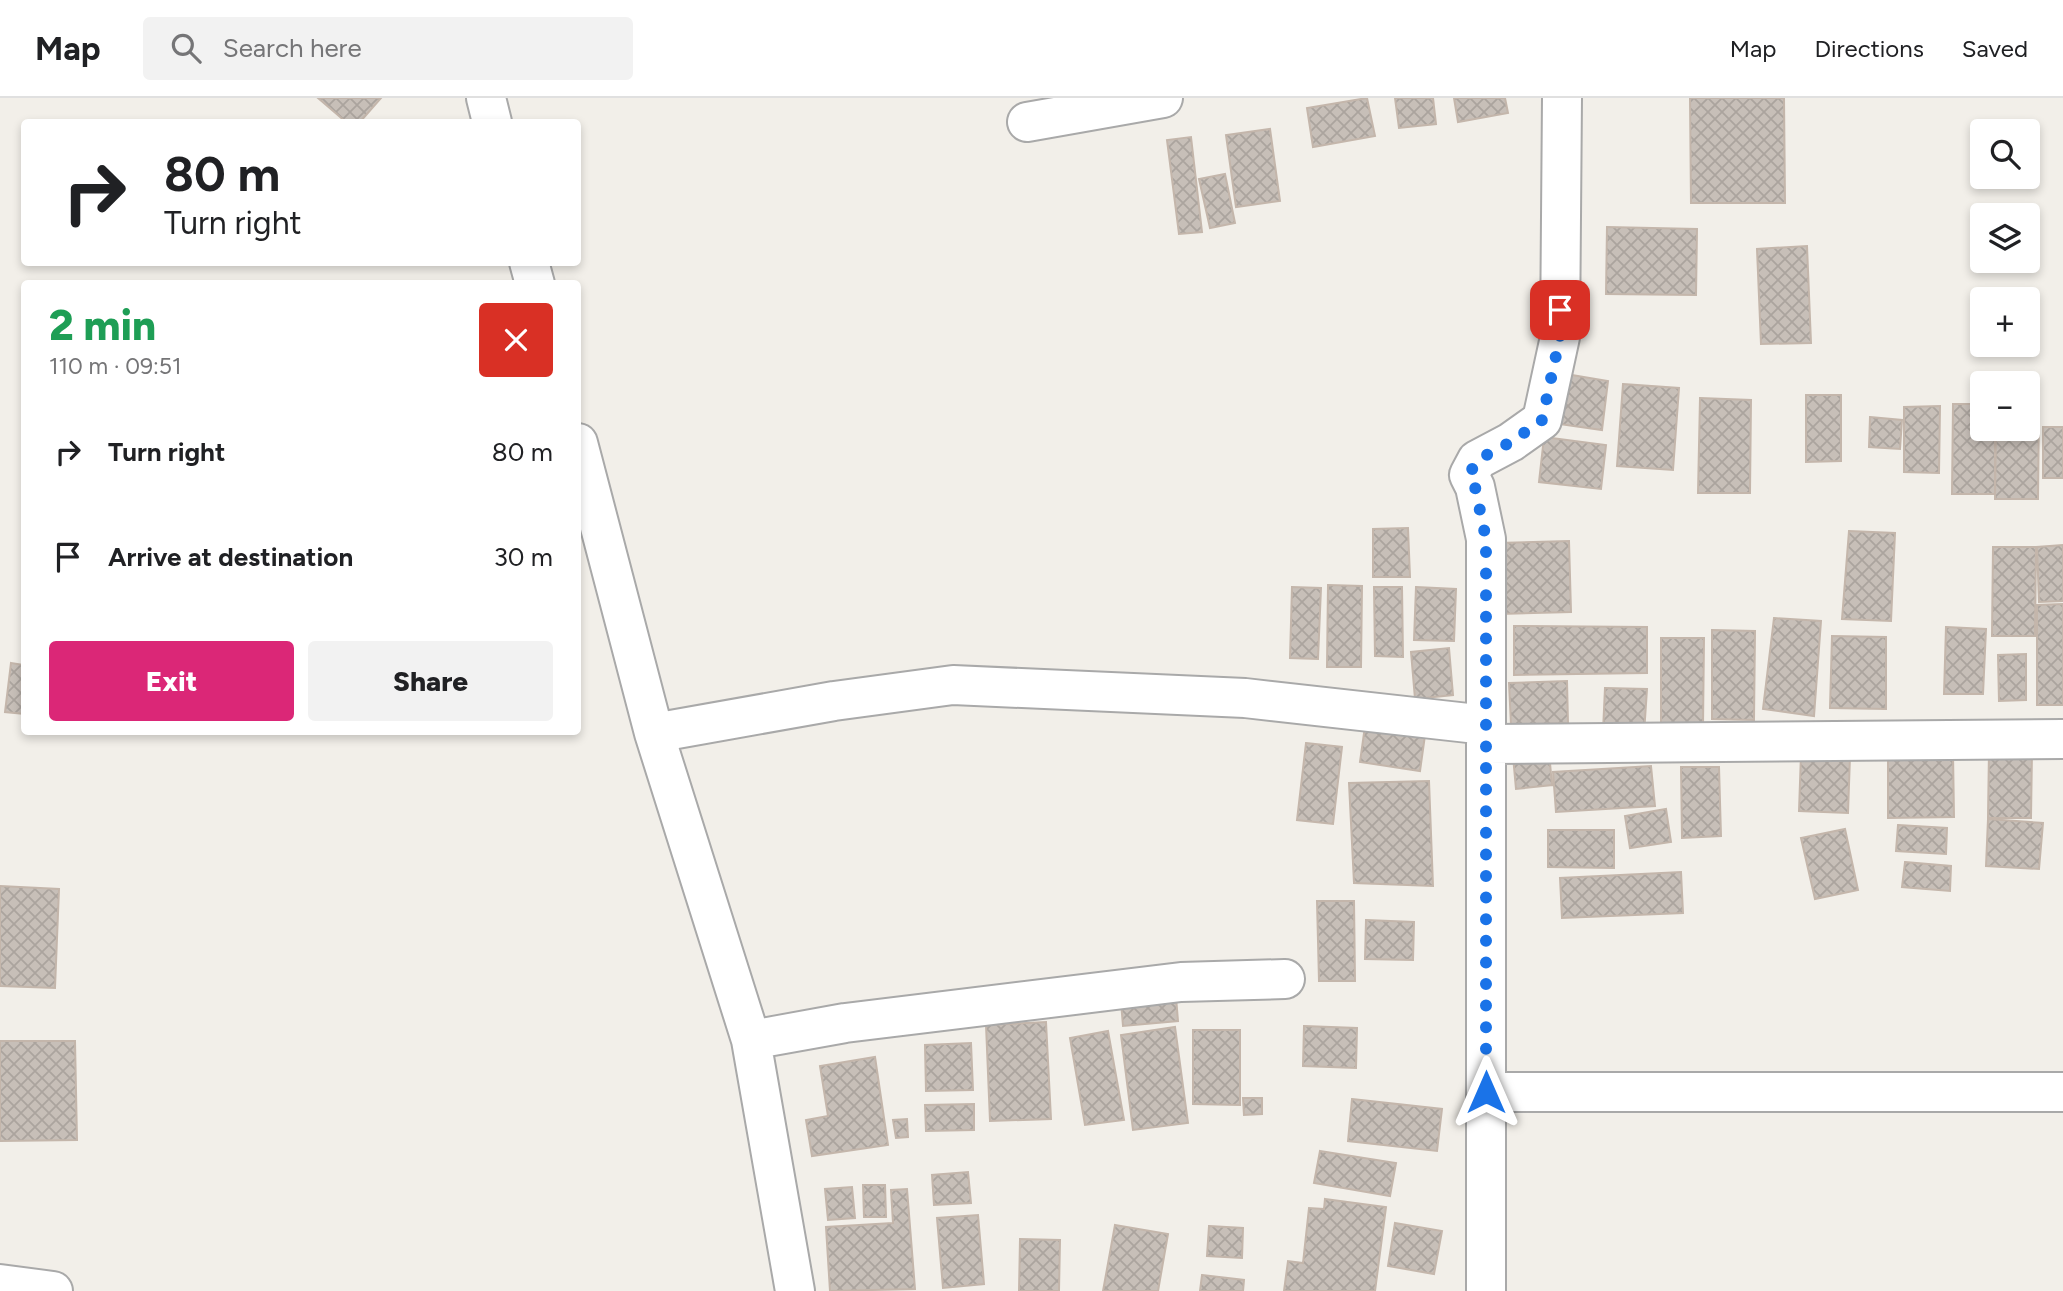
<!DOCTYPE html>
<html lang="en">
<head>
<meta charset="utf-8">
<style>
	body { margin:0; font-family:Figtree,sans-serif; background:#f2f2f2; color:#202124; height:100vh; display:flex; flex-direction:column; font-size:26px; white-space:nowrap }
	* { box-sizing:border-box; margin:0 }
	p { font-size:23px; color:#757577 }
	.icon { flex:none; width:38px; height:38px; fill:none; stroke:currentColor; stroke-width:2; stroke-linecap:round; stroke-linejoin:round }
	.map { position:relative; flex:1; overflow:hidden }
	.side { position:absolute; left:21px; top:182px; width:560px; height:455px; display:flex; flex-direction:column; background:#fff; border-radius:7px; box-shadow:0 4px 10px #0003 }
	.side>* { flex:none }
	.hud { position:absolute; left:21px; top:21px; width:560px; height:147px; border-radius:7px; box-shadow:0 4px 10px #0003; background:#fff; color:#202124; overflow:hidden }
	.fabs { position:absolute; left:1970px; top:21px; display:grid; gap:14px }
	.fabs a { display:grid; place-items:center; width:70px; height:70px; border-radius:7px; background:#fff; box-shadow:0 4px 10px #0003; font-size:35px }
	.pin { position:absolute; display:grid; place-items:center; width:60px; height:60px; color:#fff; margin:-30px; border-radius:14px; box-shadow:0 4px 10px #0006 }
	.me { position:absolute; width:77px; margin:-38px; rotate:0deg; stroke-linejoin:round; filter:drop-shadow(0 0 5px #0008) }
	.turn { display:flex; align-items:center; gap:24px; height:147px; padding:0 28px; font-size:32px }
	.turn .icon { width:91px; height:91px; stroke-width:2.5 }
	.turn b { display:block; font-size:49px; line-height:60px }
	.round { display:grid; place-items:center; flex:none; width:74px; height:74px; border-radius:7px; background:#f2f2f2 }
	.head { display:flex; align-items:center; justify-content:space-between; height:119px; padding:0 28px }
	h1 { font-size:42px; font-weight:800; line-height:52px; color:#1e9e55 }
	.cta { display:flex; gap:14px; margin-top:auto; padding:14px 28px }
	.cta a { flex:1; height:80px; border-radius:7px; background:#db2777; color:#fff; font-size:28px; font-weight:800; line-height:80px; text-align:center }
	.cta a+a { background:#f2f2f2; color:#202124 }
	ul { padding:0; list-style:none }
	li { display:flex; align-items:center; gap:21px; height:105px; padding:0 28px }
	li div { flex:1 }
	li b { display:block; font-size:26px }
	li em { font-style:normal }
	header { display:flex; align-items:center; gap:42px; box-sizing:border-box; height:98px; padding:0 35px; background:#fff; border-bottom:2px solid #e0e0e0 }
	header strong { font-size:33px }
	nav { display:flex; gap:38px; margin-inline-start:auto; font-size:24px }
	.search { width:490px; height:63px; background:#f2f2f2; display:flex; align-items:center; gap:18px; box-sizing:border-box; padding:0 24px; border-radius:7px; color:#757577; font-size:26px }
	.map>svg:first-child { display:block }
	.building { fill:url(#building-cross-hatch); stroke:#c4b6ab; stroke-width:2 }
	.lines { fill:none; stroke-linecap:round; stroke-linejoin:round }
	.minor-casing { stroke:#a9a9a9; stroke-width:42 }
	.minor { stroke:#fff; stroke-width:38 }
	.route { stroke:#1a73e8; stroke-width:12; stroke-dasharray:0 21.6 }
</style>
</head>
<body>
<header>
<strong>Map</strong>
<div class="search"><svg class="icon" aria-label="search" viewBox="0 0 24 24"><circle cx="10" cy="10" r="6"/><path d="M15 15l6 6"/></svg>Search here</div>
<nav><a>Map</a><a>Directions</a><a>Saved</a></nav>
</header>
<div class="map">
<svg width="2063" height="1193" viewBox="0 0 2063 1193">
	<defs>
		<pattern id="building-cross-hatch" width="8" height="8" patternUnits="userSpaceOnUse" patternTransform="scale(1.75)"><rect width="8" height="8" fill="#c7bfb8"/><path d="M0 0l8 8M0 8l8-8" fill="none" stroke="#aba49e"/></pattern>
	</defs>
	<rect width="100%" height="100%" fill="#f2efe9"/>
	<!-- building -->
	<path class="building" d="M 318,0 L 381,0 L 360,24 L 346,24 Z
		M 1367,0 L 1375,38 L 1313,49 L 1307,10 Z
		M 1395,0 L 1433,0 L 1436,26 L 1399,30 Z
		M 1454,0 L 1505,0 L 1508,15 L 1458,24 Z
		M 1690,0 L 1784,0 L 1785,105 L 1691,105 Z
		M 1270,31 L 1280,103 L 1236,109 L 1226,37 Z
		M 1191,39 L 1202,134 L 1179,136 L 1167,42 Z
		M 1225,76 L 1235,125 L 1210,130 L 1199,81 Z
		M 1607,129 L 1697,131 L 1696,197 L 1606,196 Z
		M 1807,148 L 1811,245 L 1761,246 L 1757,151 Z
		M 1566,276 L 1608,283 L 1602,332 L 1559,326 Z
		M 1623,286 L 1679,290 L 1673,372 L 1617,368 Z
		M 1806,297 L 1841,297 L 1841,363 L 1806,364 Z
		M 1700,300 L 1751,302 L 1750,395 L 1698,395 Z
		M 1953,306 L 1983,306 L 1983,331 L 1995,331 L 1995,396 L 1952,396 Z
		M 1940,308 L 1939,375 L 1904,374 L 1904,309 Z
		M 2028,311 L 2039,312 L 2038,401 L 1995,401 L 1996,331 L 2028,331 Z
		M 1870,319 L 1902,322 L 1900,351 L 1869,349 Z
		M 2043,329 L 2063,329 L 2063,380 L 2043,380 Z
		M 1544,339 L 1606,347 L 1601,391 L 1539,384 Z
		M 1408,430 L 1410,479 L 1373,479 L 1373,431 Z
		M 1849,433 L 1895,435 L 1891,523 L 1842,521 Z
		M 1569,443 L 1571,514 L 1499,516 L 1497,445 Z
		M 2063,447 L 2063,503 L 2039,504 L 2037,449 Z
		M 1993,449 L 2036,449 L 2035,538 L 1992,538 Z
		M 1328,487 L 1362,488 L 1361,569 L 1327,569 Z
		M 1292,489 L 1321,490 L 1318,561 L 1290,560 Z
		M 1374,489 L 1402,489 L 1403,559 L 1375,558 Z
		M 1416,489 L 1456,491 L 1454,543 L 1414,542 Z
		M 2063,506 L 2063,607 L 2037,607 L 2037,507 Z
		M 1774,520 L 1821,523 L 1814,618 L 1763,611 Z
		M 1514,528 L 1647,529 L 1647,575 L 1514,577 Z
		M 1946,529 L 1986,531 L 1983,596 L 1944,596 Z
		M 1712,532 L 1755,533 L 1754,622 L 1712,621 Z
		M 1832,538 L 1886,539 L 1886,611 L 1830,610 Z
		M 1661,540 L 1704,540 L 1703,629 L 1661,629 Z
		M 1449,550 L 1453,597 L 1415,601 L 1411,554 Z
		M 2026,556 L 2026,602 L 1999,603 L 1998,557 Z
		M 11,565 L 24,567 L 24,616 L 5,614 Z
		M 1567,583 L 1568,625 L 1511,627 L 1509,585 Z
		M 1605,590 L 1647,591 L 1644,636 L 1603,633 Z
		M 1366,621 L 1426,630 L 1420,673 L 1360,664 Z
		M 1306,645 L 1342,649 L 1333,726 L 1297,722 Z
		M 1989,652 L 2032,653 L 2031,720 L 1988,720 Z
		M 1549,654 L 1552,687 L 1516,691 L 1513,658 Z
		M 1888,655 L 1953,655 L 1954,719 L 1888,720 Z
		M 1801,656 L 1850,658 L 1848,715 L 1799,713 Z
		M 1651,668 L 1655,708 L 1556,714 L 1553,674 Z
		M 1681,669 L 1719,669 L 1721,738 L 1682,740 Z
		M 1429,683 L 1433,788 L 1354,785 L 1349,685 Z
		M 1666,711 L 1671,744 L 1630,750 L 1625,718 Z
		M 1988,721 L 2043,725 L 2039,771 L 1986,768 Z
		M 1898,727 L 1947,730 L 1946,756 L 1896,753 Z
		M 1845,731 L 1858,792 L 1815,801 L 1801,740 Z
		M 1548,732 L 1614,732 L 1614,770 L 1548,769 Z
		M 1905,764 L 1951,768 L 1950,793 L 1902,789 Z
		M 1681,774 L 1683,815 L 1562,820 L 1560,780 Z
		M 0,788 L 59,791 L 55,890 L 0,888 Z
		M 1317,803 L 1354,803 L 1355,883 L 1319,883 Z
		M 1366,822 L 1414,824 L 1413,862 L 1365,861 Z
		M 1176,899 L 1178,923 L 1123,928 L 1121,904 Z
		M 1046,924 L 1051,1021 L 990,1023 L 986,927 Z
		M 1304,928 L 1357,930 L 1356,970 L 1303,968 Z
		M 1175,929 L 1188,1025 L 1133,1032 L 1121,937 Z
		M 1193,932 L 1240,932 L 1240,1007 L 1193,1006 Z
		M 1108,933 L 1124,1022 L 1085,1027 L 1070,940 Z
		M 0,943 L 75,943 L 77,1042 L 0,1043 Z
		M 971,945 L 973,992 L 926,993 L 925,947 Z
		M 875,959 L 888,1047 L 812,1058 L 806,1022 L 828,1018 L 820,968 Z
		M 1243,1000 L 1262,1000 L 1262,1016 L 1244,1017 Z
		M 1352,1001 L 1442,1011 L 1437,1053 L 1348,1043 Z
		M 974,1006 L 974,1032 L 926,1033 L 925,1007 Z
		M 907,1021 L 908,1039 L 896,1040 L 893,1022 Z
		M 1320,1053 L 1396,1065 L 1390,1098 L 1314,1085 Z
		M 968,1074 L 971,1105 L 934,1107 L 932,1077 Z
		M 863,1087 L 885,1087 L 886,1119 L 864,1119 Z
		M 852,1089 L 855,1120 L 828,1122 L 825,1091 Z
		M 907,1091 L 915,1191 L 830,1193 L 826,1129 L 893,1125 L 891,1092 Z
		M 1325,1101 L 1386,1109 L 1375,1193 L 1284,1193 L 1288,1163 L 1303,1165 L 1309,1110 L 1324,1111 Z
		M 978,1117 L 984,1186 L 943,1190 L 937,1120 Z
		M 1395,1125 L 1442,1133 L 1434,1176 L 1388,1168 Z
		M 1115,1127 L 1168,1136 L 1158,1193 L 1103,1193 Z
		M 1209,1128 L 1243,1130 L 1242,1160 L 1207,1158 Z
		M 1020,1141 L 1060,1142 L 1059,1193 L 1019,1193 Z
		M 1202,1177 L 1244,1182 L 1243,1193 L 1200,1193 Z"/>
	<g class="lines">
		<!-- minor casing -->
		<g class="minor-casing">
			<path id="minor" d="M 486,0 L 492,24
				M 1027,24 L 1163,0
				M 529,164 L 535,186
				M 578,345 L 654,635 L 751,942 L 795,1193
				M 654,635 L 834,603 L 953,587 L 1245,600 L 1486,627
				M 1487,646 L 2063,641
				M 751,942 L 845,925 L 1181,884 L 1285,881
				M 1486,994 L 2063,994
				M 0,1186 L 53,1193
				M 1486,1193 L 1486,441 L 1475,389 L 1469,377 L 1477,362 L 1511,344 L 1542,322 L 1560,239 L 1562,0"/>
		</g>
		<!-- minor -->
		<use href="#minor" class="minor"/>
	</g>
	<g class="lines">
		<!-- route -->
		<path class="route" d="M 1486,994 L 1486,441 L 1475,389 L 1469,377 L 1477,362 L 1511,344 L 1542,322 L 1560,239 L 1560,212"/>
	</g>
</svg>
<div class="fabs">
<a><svg class="icon" aria-label="search" viewBox="0 0 24 24"><circle cx="10" cy="10" r="6"/><path d="M15 15l6 6"/></svg></a>
<a><svg class="icon" aria-label="layers" viewBox="0 0 24 24"><path d="M12 4l9 5-9 5-9-5zM3 14l9 5 9-5"/></svg></a>
<a>+</a>
<a>−</a>
</div>
<div class="pin" style="left:1560px;top:212px;background:#d93025"><svg class="icon" aria-label="arrive" viewBox="0 0 24 24"><path d="M6 21V4h12l-3 4 3 4H6"/></svg></div>
<svg class="me" style="left:1486px;top:994px" viewBox="-20 -20 40 40"><path d="M0-17L14 15 0 8-14 15z" fill="#1a73e8" stroke="#fff" stroke-width="4"/></svg>
<div class="hud">
<div class="turn"><svg class="icon" aria-label="right" viewBox="0 0 24 24"><path d="M7 20v-9h11M14 6l5 5-5 5"/></svg><div><b>80 m</b>Turn right</div></div>
</div>
<section class="side">
<div class="head"><div><h1>2 min</h1><p>110 m · 09:51</p></div><a class="round" style="background:#d93025;color:#fff"><svg class="icon" aria-label="close" viewBox="0 0 24 24"><path d="M6 6l12 12M18 6L6 18"/></svg></a></div>
<ul>
<li><svg class="icon" aria-label="right" viewBox="0 0 24 24"><path d="M7 20v-9h11M14 6l5 5-5 5"/></svg><div><b>Turn right</b></div><em>80 m</em></li>
<li><svg class="icon" aria-label="arrive" viewBox="0 0 24 24"><path d="M6 21V4h12l-3 4 3 4H6"/></svg><div><b>Arrive at destination</b></div><em>30 m</em></li>
</ul>
<div class="cta"><a>Exit</a><a>Share</a></div>
</section>
</div>
</body>
</html>
